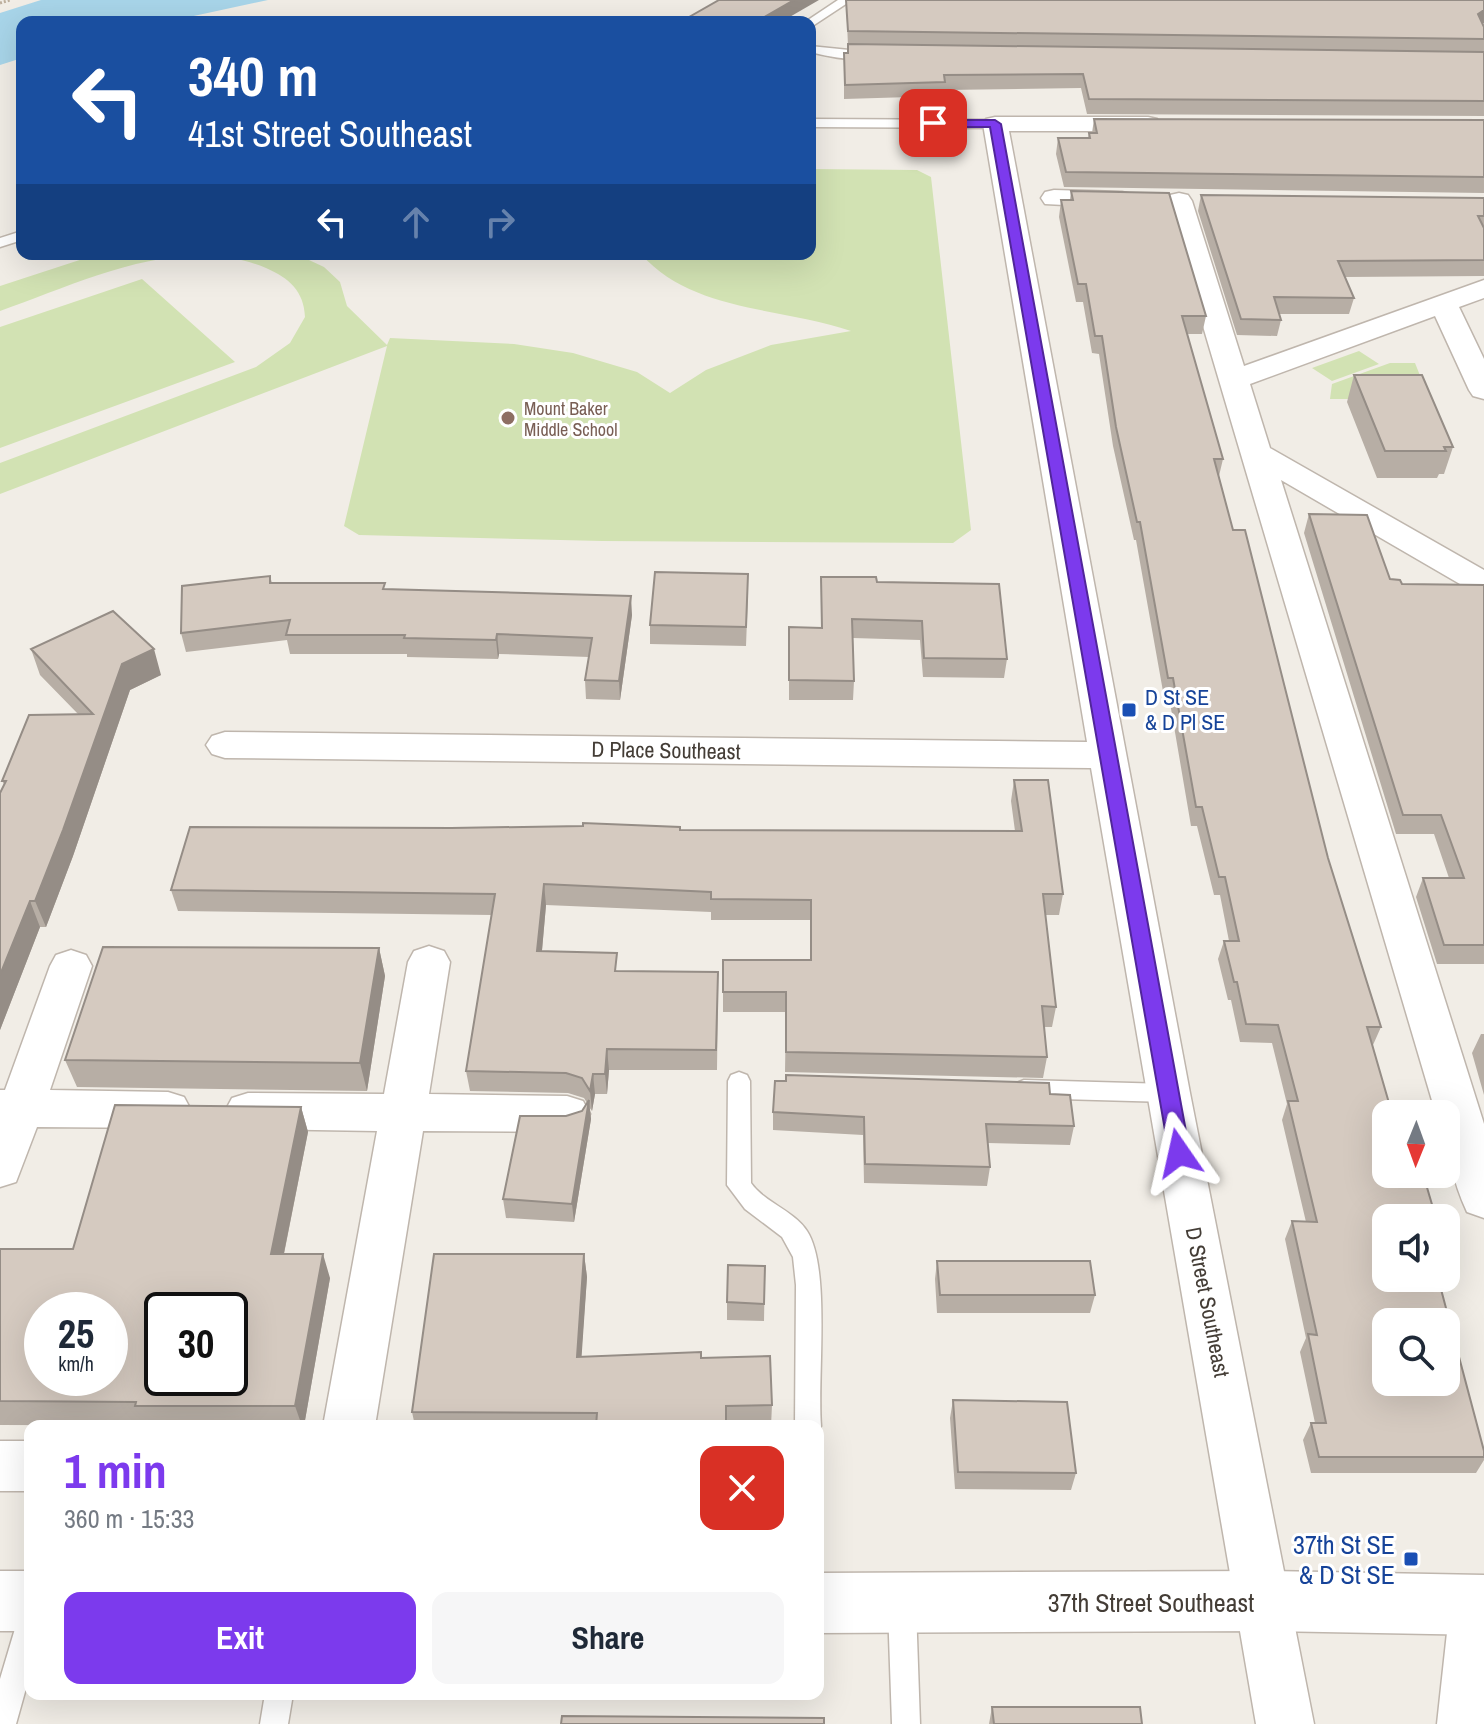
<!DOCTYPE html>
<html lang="en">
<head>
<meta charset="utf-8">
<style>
	body { margin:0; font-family:"Archivo Narrow",sans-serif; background:#f6f6f7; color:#1f2937; height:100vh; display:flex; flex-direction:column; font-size:30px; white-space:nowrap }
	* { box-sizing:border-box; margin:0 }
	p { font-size:26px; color:#747a83 }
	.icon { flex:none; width:44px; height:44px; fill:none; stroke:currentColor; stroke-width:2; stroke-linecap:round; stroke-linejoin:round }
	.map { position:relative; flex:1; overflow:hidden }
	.details { position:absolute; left:24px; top:1420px; width:800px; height:280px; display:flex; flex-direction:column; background:#fff; border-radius:16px; box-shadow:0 8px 32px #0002 }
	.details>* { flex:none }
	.banner { position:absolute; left:16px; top:16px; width:800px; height:244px; border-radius:16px; box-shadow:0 8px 32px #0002; background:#1a4fa0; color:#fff; overflow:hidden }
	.needle { width:52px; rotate:181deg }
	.fabs { position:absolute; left:1372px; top:1100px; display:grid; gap:16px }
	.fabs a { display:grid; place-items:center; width:88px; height:88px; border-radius:16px; background:#fff; box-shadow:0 8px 32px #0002; font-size:40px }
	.speed { position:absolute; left:24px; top:1292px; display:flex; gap:16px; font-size:40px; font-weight:700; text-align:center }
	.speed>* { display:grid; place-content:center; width:104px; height:104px; border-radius:50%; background:#fff; box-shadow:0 8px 32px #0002; line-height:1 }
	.speed small { font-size:20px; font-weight:400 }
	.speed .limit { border:4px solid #111; border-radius:12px; background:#fff; color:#111 }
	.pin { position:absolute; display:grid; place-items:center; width:68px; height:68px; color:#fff; margin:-34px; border-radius:16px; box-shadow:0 4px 12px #0006 }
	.me { position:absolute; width:88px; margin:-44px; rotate:349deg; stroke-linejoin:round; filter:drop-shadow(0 0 6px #0008) }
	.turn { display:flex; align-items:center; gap:28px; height:168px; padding:0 40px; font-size:36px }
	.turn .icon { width:104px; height:104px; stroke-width:2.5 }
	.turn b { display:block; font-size:56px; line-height:68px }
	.lanes { display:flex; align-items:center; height:76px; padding:0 40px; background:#0003; justify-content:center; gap:40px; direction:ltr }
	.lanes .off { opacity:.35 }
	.round { display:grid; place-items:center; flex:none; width:84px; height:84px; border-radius:16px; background:#f6f6f7 }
	.summary { display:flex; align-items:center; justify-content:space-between; height:136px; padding:0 40px }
	h1 { font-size:48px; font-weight:700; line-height:60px; color:#7c3aed }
	.button { display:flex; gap:16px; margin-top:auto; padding:16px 40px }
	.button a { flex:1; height:92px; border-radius:16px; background:#7c3aed; color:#fff; font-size:32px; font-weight:700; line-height:92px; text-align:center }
	.button a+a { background:#f6f6f7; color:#1f2937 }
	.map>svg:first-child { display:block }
	.green { fill:#d2e2b3 }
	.water { fill:#a8d5e9 }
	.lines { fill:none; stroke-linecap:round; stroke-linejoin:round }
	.service-casing { stroke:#bfb6ad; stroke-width:3 }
	.minor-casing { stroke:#bfb6ad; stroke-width:3 }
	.tertiary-casing { stroke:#bfb6ad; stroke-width:3 }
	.path { stroke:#bcae9c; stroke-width:3; stroke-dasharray:2 2; stroke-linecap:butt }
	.service { fill:#fff; fill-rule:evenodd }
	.minor { fill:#fff; fill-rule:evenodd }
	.tertiary { fill:#fff; fill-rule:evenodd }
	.wall { fill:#b7aea5 }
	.shaded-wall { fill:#958d86 }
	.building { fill:#d5cac0; stroke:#958d86; stroke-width:2; fill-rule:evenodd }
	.route { fill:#7c3aed; stroke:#51269a; stroke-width:2 }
	.education-dot { fill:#8d6e63; stroke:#fff; stroke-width:3 }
	.transit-dot { fill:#1a4fb4; stroke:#fff; stroke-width:3 }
	.labels { text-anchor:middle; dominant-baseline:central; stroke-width:6; stroke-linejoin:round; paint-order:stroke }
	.far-education-label { font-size:18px; fill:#785e54; stroke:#fff; text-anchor:start }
	.transit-label { font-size:22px; fill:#164399; stroke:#fff; text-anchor:start }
	.street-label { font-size:22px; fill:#443d36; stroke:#fff }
	.near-transit-label { font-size:26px; fill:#164399; stroke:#fff; text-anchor:end }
	.near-street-label { font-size:26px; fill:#443d36; stroke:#fff }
</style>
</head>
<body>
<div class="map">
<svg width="1484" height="1724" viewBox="0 0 1484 1724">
	<rect width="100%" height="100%" fill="#f1ede6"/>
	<!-- green -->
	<path class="green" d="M 810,169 L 917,170 L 931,177 L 971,530 L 953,543 L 602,541 L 359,535 L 344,526 L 387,346 L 0,494 L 0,463 L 256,367 L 290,343 L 305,317 C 304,291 289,278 266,268 C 179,232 81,283 0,311 L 0,286 L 98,254 L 296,254 L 324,267 L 340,282 L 347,306 L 387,345 L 390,338 L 514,344 L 573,353 L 637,372 L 670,393 L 706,370 L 771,345 L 851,331 C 783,307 693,313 641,254 L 810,254 Z
		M 142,279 L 235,362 L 0,448 L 0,327 Z
		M 1359,351 L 1379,364 L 1332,381 L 1312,368 Z
		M 1390,363 L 1415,363 L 1425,388 L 1381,399 L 1330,399 L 1332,384 Z"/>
	<!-- water -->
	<path class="water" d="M 41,0 L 268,0 L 166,22 L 22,22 L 22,58 L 0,65 L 0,13 Z"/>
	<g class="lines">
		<!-- service casing -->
		<g class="service-casing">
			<path id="service" d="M 838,0 L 852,0 L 814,25 L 805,22 Z
				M 810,46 L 869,52 L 875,55 C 860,64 827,56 810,52 Z
				M 810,119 L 995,120 L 1001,124 L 995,128 L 810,127 Z
				M 22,231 L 22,240 L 0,247 L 0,238 Z
				M 739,1072 L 747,1075 L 750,1081 L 751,1183 C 765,1203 793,1210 807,1231 C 831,1268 817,1377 821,1426 L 818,1433 L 818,1426 L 795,1426 L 796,1285 L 793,1257 L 782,1237 L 745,1209 L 727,1185 L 728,1081 L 731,1075 Z
				M 1024,1080 L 1168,1084 L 1176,1087 L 1179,1093 L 1176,1099 L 1168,1102 L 1024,1098 L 1016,1095 L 1013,1089 L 1016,1083 Z
				M 902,1593 L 912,1597 L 916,1607 L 920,1724 L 892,1724 L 888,1607 L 892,1597 Z
				M 30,1608 L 30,1674 L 16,1724 L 0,1724 L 0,1679 L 20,1612 Z
				M 265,1694 L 293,1694 L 288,1724 L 260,1724 Z"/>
		</g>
		<!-- minor casing -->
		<g class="minor-casing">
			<path id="minor" d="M 995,117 L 1148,117 L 1157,119 L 1160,124 L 1157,129 L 1148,131 L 1009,131 L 1190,1093 L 1314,1724 L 1256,1724 L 1091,768 L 225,758 L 212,754 L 206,745 L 212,736 L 225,732 L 1087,742 L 983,124 L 986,119 Z
				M 1054,190 L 1122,192 L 1131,194 L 1135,200 L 1131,206 L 1122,208 L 1045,204 L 1041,198 L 1045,192 Z
				M 1179,193 L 1188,195 L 1192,201 L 1244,366 L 1484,280 L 1484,298 L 1459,307 L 1484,359 L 1484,399 L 1473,396 L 1469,390 L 1435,316 L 1250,384 L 1270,448 L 1484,570 L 1484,595 L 1472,591 L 1281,480 L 1484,1124 L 1484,1218 L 1467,1212 C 1452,1180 1446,1149 1446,1114 L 1436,1114 L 1166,201 L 1170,195 Z
				M 429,946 L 444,951 L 450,962 L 429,1094 L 567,1096 L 583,1101 L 590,1114 L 583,1127 L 567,1132 L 423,1131 L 375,1426 L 323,1426 L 377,1131 L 248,1129 L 232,1124 L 225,1111 L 232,1098 L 248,1093 L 384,1094 L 408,962 L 414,951 Z
				M 71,950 L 86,955 L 92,966 L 50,1090 L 168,1092 L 184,1097 L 191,1110 L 184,1123 L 168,1128 L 37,1127 L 16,1182 L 0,1187 L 0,1090 L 5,1090 L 50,966 L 56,955 Z
				M 0,1441 L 30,1441 L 30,1491 L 0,1491 Z
				M 1478,1577 L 1484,1580 L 1484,1724 L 1437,1724 L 1450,1605 L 1458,1586 Z"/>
		</g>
		<!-- tertiary casing -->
		<g class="tertiary-casing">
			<path id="tertiary" d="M 0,1571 L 30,1571 L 30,1631 L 0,1631 Z
				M 1264,1571 L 1484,1575 L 1484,1635 L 1264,1631 L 818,1633 L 818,1573 Z"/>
		</g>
		<!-- path -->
		<path class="path" d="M 0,3 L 10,0"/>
		<!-- service -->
		<use href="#service" class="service"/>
		<!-- minor -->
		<use href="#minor" class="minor"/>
		<!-- tertiary -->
		<use href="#tertiary" class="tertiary"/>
	</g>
	<!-- wall -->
	<path class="wall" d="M 846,0 L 1483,24 L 1484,39 L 1484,116 L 1087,114 L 1081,88 L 945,90 L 944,96 L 844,99 L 844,53 L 848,53 L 848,46 Z
		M 1094,119 L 1484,120 L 1484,193 L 1064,187 L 1056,154 L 1058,138 L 1088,138 L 1089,133 L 1092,133 Z
		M 1071,191 L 1206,316 L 1202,334 L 1187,334 L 1223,459 L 1219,476 L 1233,530 L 1328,858 L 1381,1027 L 1373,1045 L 1386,1218 L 1484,1451 L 1484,1460 L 1476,1473 L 1311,1473 L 1303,1440 L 1311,1423 L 1315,1423 L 1300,1352 L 1306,1338 L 1285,1239 L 1292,1221 L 1306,1222 L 1282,1120 L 1287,1104 L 1272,1043 L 1240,1042 L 1231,1000 L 1228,1000 L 1218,959 L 1224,941 L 1229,941 L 1220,895 L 1214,895 L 1197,826 L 1191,826 L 1169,697 L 1164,697 L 1136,540 L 1134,540 L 1113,446 L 1099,354 L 1092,353 L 1083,302 L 1076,302 L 1059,217 L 1061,200 L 1070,200 Z
		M 1201,195 L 1484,198 L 1484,276 L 1345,277 L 1354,298 L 1349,314 L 1279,314 L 1281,320 L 1277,336 L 1237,335 L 1198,211 Z
		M 1354,375 L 1453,447 L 1444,474 L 1439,474 L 1437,478 L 1377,478 L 1347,402 Z
		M 1309,514 L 1390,579 L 1402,584 L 1484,585 L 1484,964 L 1437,964 L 1416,897 L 1423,878 L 1449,878 L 1434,834 L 1396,834 L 1304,533 Z
		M 270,576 L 272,583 L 386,589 L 632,615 L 620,700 L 586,699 L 585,680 L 589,657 L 499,654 L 498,659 L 407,657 L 407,654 L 290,654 L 287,640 L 186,652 L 181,633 Z
		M 821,577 L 877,582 L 1007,659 L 1004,678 L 923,677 L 920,640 L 853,638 L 854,681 L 853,700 L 789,700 L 789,627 L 821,628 Z
		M 748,593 L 746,646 L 650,644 L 650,625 Z
		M 31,649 L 161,675 L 130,690 L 73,856 L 46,927 L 40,927 L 0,1030 L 4,784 L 2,781 L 78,714 L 40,675 Z
		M 1014,780 L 1063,894 L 1059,915 L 1045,915 L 1056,1007 L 1052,1027 L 1044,1027 L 1047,1057 L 1043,1078 L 785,1072 L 786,1012 L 723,1012 L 723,960 L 810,960 L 810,920 L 711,920 L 711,912 L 546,905 L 542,951 L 618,971 L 718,992 L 717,1070 L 609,1070 L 607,1094 L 595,1094 L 592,1111 L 589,1107 L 591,1119 L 574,1222 L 506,1218 L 503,1199 L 566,1116 L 582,1111 L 587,1103 L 584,1098 L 568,1093 L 470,1091 L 466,1071 L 492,915 L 178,911 L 171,890 L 680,830 L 1015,831 L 1011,801 Z
		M 379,948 L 385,976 L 367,1091 L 77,1087 L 65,1060 Z
		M 1481,1034 L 1484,1034 L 1484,1095 L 1472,1053 Z
		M 301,1107 L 308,1132 L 284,1254 L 330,1278 L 304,1426 L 0,1425 L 0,1249 L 73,1249 Z
		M 773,1112 L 1074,1126 L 1070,1145 L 988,1143 L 990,1167 L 987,1186 L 864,1183 L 863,1135 L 773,1130 Z
		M 584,1254 L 587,1277 L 581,1356 L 701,1358 L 772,1405 L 771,1426 L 415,1426 L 412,1412 Z
		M 937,1261 L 1095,1295 L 1090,1313 L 937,1313 L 935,1279 Z
		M 765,1266 L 764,1321 L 727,1320 L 727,1302 Z
		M 953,1400 L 1076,1473 L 1071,1490 L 955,1489 L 950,1418 Z
		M 992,1707 L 1142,1724 L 989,1724 Z"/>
	<!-- shaded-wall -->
	<path class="shaded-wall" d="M 794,0 L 819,0 L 781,22 L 756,22 Z
		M 1484,10 L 1484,23 L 1474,29 L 1478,14 Z
		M 631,596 L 632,615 L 620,700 L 619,681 Z
		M 497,634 L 499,654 L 498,659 L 496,640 Z
		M 154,649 L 161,675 L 130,690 L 73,856 L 46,927 L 35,901 L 122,664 Z
		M 544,884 L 546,905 L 540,972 L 537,951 Z
		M 30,901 L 40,927 L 0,1030 L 0,975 Z
		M 379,948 L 385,976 L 367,1091 L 360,1063 Z
		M 607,1049 L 609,1070 L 607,1094 L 605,1074 Z
		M 593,1074 L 595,1094 L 592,1111 L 590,1091 Z
		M 589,1100 L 591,1119 L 574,1222 L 572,1204 Z
		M 301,1107 L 308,1132 L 279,1278 L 271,1254 Z
		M 323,1254 L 330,1278 L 304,1426 L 302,1426 L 295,1406 Z
		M 584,1254 L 587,1277 L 580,1380 L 577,1357 Z"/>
	<!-- building -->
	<path class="building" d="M 719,0 L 794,0 L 756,22 L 663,22 L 671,18 L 682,21 Z
		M 846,0 L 1484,0 L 1484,10 L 1478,14 L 1484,27 L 1484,39 L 848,31 Z
		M 848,44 L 1484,52 L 1484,101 L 1089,99 L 1083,74 L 944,75 L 945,82 L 845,85 L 844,53 L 848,53 Z
		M 1094,119 L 1484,120 L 1484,177 L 1066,172 L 1058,138 L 1090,138 L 1089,133 L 1097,133 Z
		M 1071,191 L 1169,193 L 1206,316 L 1182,316 L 1223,459 L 1214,459 L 1233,530 L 1245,530 L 1328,858 L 1381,1027 L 1367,1027 L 1389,1103 L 1396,1103 L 1399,1114 L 1386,1114 L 1386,1174 L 1423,1174 L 1436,1218 L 1386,1218 L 1386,1278 L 1438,1278 L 1484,1451 L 1484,1457 L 1319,1457 L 1311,1423 L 1326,1423 L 1308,1334 L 1317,1335 L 1292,1221 L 1317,1222 L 1288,1101 L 1298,1101 L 1278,1025 L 1246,1024 L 1237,982 L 1234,982 L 1224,941 L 1239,941 L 1225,877 L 1219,877 L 1202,807 L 1196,807 L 1173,678 L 1168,678 L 1140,522 L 1137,522 L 1116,427 L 1102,336 L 1095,336 L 1086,284 L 1078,284 L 1061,200 L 1073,200 ZM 1386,1322 L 1446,1322 L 1446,1382 L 1386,1382 Z
		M 1201,195 L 1484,198 L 1484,216 L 1478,216 L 1484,228 L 1484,260 L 1338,261 L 1354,298 L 1274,297 L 1281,320 L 1241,319 Z
		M 1354,375 L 1422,375 L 1453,447 L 1444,447 L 1446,451 L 1385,451 Z
		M 1309,514 L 1367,515 L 1390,579 L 1400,580 L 1402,584 L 1484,585 L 1484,945 L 1444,945 L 1423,878 L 1464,878 L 1441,815 L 1403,815 Z
		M 655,572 L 748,574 L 746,627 L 650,625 Z
		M 270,576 L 270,583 L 385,583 L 383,589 L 631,596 L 619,681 L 585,680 L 592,638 L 497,634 L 496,640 L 404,638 L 405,635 L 286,635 L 290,620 L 181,633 L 182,586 Z
		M 821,577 L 876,577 L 877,582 L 999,584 L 1007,659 L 924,658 L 922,621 L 852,619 L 854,681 L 789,680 L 789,627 L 822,628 Z
		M 113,611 L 154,649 L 122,664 L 63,830 L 35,901 L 30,901 L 0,975 L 0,793 L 6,781 L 2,781 L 29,715 L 93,714 L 31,649 Z
		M 1014,780 L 1048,780 L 1063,894 L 1043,894 L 1056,1007 L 1042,1006 L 1047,1057 L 786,1052 L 786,992 L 723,992 L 723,960 L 811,960 L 811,900 L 711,899 L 711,892 L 544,884 L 537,951 L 617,953 L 615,971 L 718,972 L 716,1050 L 607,1049 L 605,1074 L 593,1074 L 590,1091 L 582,1078 L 566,1073 L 466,1071 L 495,894 L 171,890 L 190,827 L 451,828 L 583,826 L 583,823 L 680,827 L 680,830 L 1022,831 Z
		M 103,947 L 379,948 L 360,1063 L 65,1060 Z
		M 786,1075 L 1049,1083 L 1050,1094 L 1070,1095 L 1074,1126 L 986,1124 L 990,1167 L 865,1164 L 864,1117 L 773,1112 L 775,1081 L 786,1081 Z
		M 589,1100 L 572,1204 L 503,1199 L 520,1116 L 566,1116 L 582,1111 Z
		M 115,1105 L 301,1107 L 271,1254 L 323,1254 L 295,1406 L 135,1406 L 136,1402 L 0,1401 L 0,1249 L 73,1249 ZM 42,1310 L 110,1310 L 110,1378 L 42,1378 ZM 162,1310 L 230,1310 L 230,1378 L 162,1378 Z
		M 434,1254 L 584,1254 L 577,1357 L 701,1352 L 701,1358 L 770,1356 L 772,1405 L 726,1406 L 726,1426 L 596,1426 L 597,1413 L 412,1412 Z
		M 937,1261 L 1090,1261 L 1095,1295 L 940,1295 Z
		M 728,1265 L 765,1266 L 764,1304 L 727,1302 Z
		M 953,1400 L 1067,1402 L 1076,1473 L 958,1472 Z
		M 992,1707 L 1140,1707 L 1142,1724 L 994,1724 Z
		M 562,1716 L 824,1718 L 824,1724 L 561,1724 Z"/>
	<!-- route -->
	<path class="route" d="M 995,120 L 1001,124 L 1190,1153 L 1187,1159 L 1179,1161 L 1172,1159 L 1169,1153 L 990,127 L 933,127 L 928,123 L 933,120 Z"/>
	<!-- markers -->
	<circle class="education-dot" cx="508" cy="418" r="8"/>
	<g class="transit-dot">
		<rect x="1121" y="702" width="16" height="16" rx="4"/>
		<rect x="1403" y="1551" width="16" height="16" rx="4"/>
	</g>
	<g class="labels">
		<!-- far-education labels -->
		<g class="far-education-label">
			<text x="524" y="408">Mount Baker<tspan x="524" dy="21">Middle School</tspan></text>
		</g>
		<!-- transit labels -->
		<g class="transit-label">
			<text x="1145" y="697">D St SE<tspan x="1145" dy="25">&amp; D Pl SE</tspan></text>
		</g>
		<!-- street labels -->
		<g class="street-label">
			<text transform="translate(666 750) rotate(1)">D Place Southeast</text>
			<text transform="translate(1208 1302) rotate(79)">D Street Southeast</text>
		</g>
		<!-- near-transit labels -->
		<g class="near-transit-label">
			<text x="1395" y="1544">37th St SE<tspan x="1395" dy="30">&amp; D St SE</tspan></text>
		</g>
		<!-- near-street labels -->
		<g class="near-street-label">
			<text x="1151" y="1602">37th Street Southeast</text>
		</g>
	</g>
</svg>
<div class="fabs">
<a><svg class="needle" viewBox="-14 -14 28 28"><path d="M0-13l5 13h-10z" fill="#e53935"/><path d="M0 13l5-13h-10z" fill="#747a83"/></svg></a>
<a><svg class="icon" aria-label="sound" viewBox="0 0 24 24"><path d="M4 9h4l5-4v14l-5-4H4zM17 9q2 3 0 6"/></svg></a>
<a><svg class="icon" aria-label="search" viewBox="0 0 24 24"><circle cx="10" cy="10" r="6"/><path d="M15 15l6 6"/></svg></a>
</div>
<div class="speed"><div>25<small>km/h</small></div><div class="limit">30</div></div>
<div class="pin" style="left:933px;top:123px;background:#d93025"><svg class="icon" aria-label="arrive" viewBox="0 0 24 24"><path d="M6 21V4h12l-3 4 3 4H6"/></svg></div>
<svg class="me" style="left:1179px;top:1153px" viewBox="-20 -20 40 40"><path d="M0-17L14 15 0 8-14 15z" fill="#7c3aed" stroke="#fff" stroke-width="4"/></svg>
<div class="banner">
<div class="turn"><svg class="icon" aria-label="left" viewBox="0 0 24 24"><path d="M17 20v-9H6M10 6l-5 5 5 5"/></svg><div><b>340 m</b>41st Street Southeast</div></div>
<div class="lanes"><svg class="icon" aria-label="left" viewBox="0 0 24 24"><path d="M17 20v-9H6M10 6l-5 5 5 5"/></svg><svg class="icon off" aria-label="ahead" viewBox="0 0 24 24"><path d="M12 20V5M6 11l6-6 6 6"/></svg><svg class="icon off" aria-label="right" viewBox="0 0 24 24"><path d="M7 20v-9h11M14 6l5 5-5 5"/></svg></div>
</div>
<section class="details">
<div class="summary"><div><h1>1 min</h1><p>360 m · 15:33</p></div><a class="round" style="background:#d93025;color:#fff"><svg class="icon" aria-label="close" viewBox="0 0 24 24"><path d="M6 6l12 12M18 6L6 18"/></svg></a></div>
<div class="button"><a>Exit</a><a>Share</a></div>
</section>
</div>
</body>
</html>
